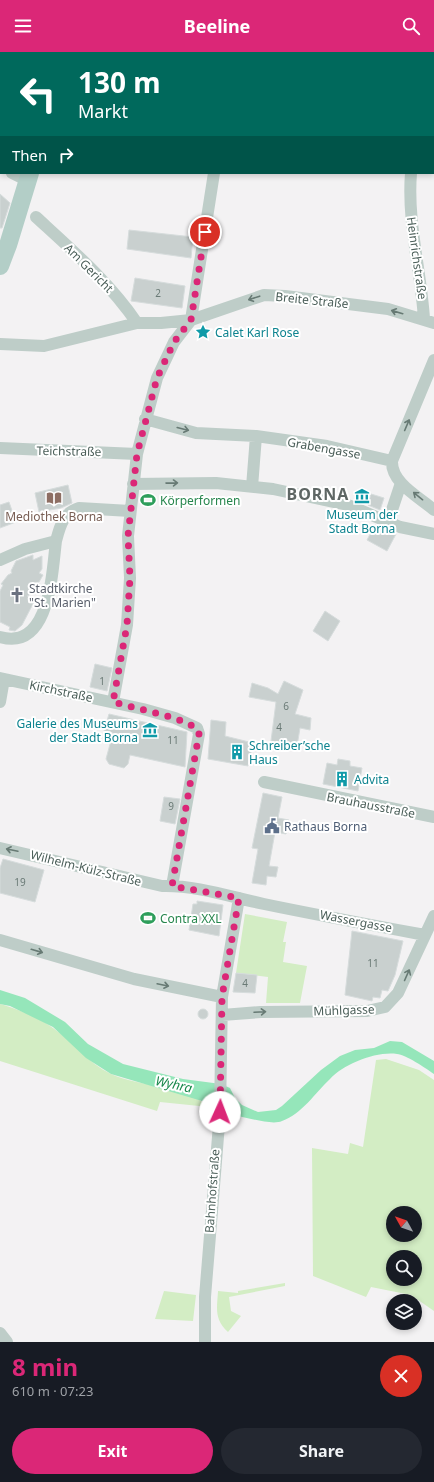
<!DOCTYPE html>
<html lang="en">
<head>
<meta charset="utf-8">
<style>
	body { margin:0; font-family:"Noto Sans",sans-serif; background:#242831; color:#f1f3f6; height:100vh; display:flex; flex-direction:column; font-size:15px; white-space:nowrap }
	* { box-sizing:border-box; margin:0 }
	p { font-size:13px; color:#9ea1a6 }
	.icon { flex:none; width:22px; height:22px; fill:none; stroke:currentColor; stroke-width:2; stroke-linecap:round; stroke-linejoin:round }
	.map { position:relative; height:1290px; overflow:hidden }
	.drawer { display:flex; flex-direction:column; background:#171b24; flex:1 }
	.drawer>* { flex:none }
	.hud { position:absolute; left:0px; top:0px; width:434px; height:122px; box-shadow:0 2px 6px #0003; background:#00695c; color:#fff; overflow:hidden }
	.needle { width:26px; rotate:310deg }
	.fabs { position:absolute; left:386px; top:1154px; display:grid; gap:8px }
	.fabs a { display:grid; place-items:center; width:36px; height:36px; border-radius:50%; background:#171b24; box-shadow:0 2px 6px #0003; font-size:20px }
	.pin { position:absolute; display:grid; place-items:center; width:34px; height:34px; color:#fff; margin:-17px; border:2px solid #fff; border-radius:50%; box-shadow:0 1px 4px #0007 }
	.me { position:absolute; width:44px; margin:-22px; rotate:2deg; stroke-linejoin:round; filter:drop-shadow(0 0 3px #0008) }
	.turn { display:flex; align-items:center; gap:14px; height:84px; padding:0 12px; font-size:18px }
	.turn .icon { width:52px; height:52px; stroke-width:2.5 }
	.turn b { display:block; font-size:28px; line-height:34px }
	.then { display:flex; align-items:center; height:38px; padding:0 12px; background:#0003; gap:8px; font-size:15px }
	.round { display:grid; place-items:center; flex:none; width:42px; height:42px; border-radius:21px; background:#242831 }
	.overview { display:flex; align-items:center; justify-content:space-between; height:68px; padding:0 12px }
	h1 { font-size:24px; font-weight:700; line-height:30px; color:#db2777 }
	.button { display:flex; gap:8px; margin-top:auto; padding:8px 12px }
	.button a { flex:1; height:46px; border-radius:24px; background:#db2777; color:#fff; font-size:16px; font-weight:700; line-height:46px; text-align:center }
	.button a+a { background:#242831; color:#f1f3f6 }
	header { display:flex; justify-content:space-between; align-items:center; height:52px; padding:0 12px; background:#db2777; color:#fff; font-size:18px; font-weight:700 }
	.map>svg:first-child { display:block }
	.green { fill:#d3edc4; fill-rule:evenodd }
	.water { fill:#95e6ba }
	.building { fill:#c9d0cf; stroke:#d6dcdc }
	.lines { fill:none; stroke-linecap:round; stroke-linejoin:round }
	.street { stroke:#becdc8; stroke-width:12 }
	.primary { stroke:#b3cec7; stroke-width:18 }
	.oneway { stroke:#677a74 }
	.route { stroke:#db2777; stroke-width:7; stroke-dasharray:0 12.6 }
	.labels { text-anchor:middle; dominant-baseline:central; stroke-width:4; stroke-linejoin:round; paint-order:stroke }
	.number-label { font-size:10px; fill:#6a7a76 }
	.street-label { font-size:12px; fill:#4a5e58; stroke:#fff }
	.culture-label { font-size:12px; fill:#0d838f; stroke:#fff; text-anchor:start }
	.leisure-label { font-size:12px; fill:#27864d; stroke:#fff; text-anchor:start }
	.education-label { font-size:12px; fill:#785e54; stroke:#fff }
	.worship-label { font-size:12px; fill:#5b616d; stroke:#fff; text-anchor:start }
	.service-label { font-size:12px; fill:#4e5e75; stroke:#fff; text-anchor:start }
	.water-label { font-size:13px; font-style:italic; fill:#168749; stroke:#fff }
	.district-label { font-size:16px; font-weight:bold; letter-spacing:1px; fill:#5e6664; stroke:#fff }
</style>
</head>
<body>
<header><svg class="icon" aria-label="menu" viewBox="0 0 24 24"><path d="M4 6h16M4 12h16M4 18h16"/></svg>Beeline<svg class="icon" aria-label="search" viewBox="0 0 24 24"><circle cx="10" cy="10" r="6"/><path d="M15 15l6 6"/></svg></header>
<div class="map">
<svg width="434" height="1290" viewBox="0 0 434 1290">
	<rect width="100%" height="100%" fill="#f3f2f3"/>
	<!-- green -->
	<path class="green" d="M 245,862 L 287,870 L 283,890 L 286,890 L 283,910 L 307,914 L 300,951 L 266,951 L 268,925 L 236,921 Z
		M 0,952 C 15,956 40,966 53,976 C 73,990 88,1011 111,1022 C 139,1035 185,1033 209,1055 L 160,1050 L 157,1059 L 0,1009 Z
		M 386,1007 L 419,1018 L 434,1028 L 434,1259 L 411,1243 L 371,1235 L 366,1245 L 313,1224 L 312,1096 L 348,1102 L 350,1091 L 363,1095 L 376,1008 ZM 393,1161 L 415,1161 L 415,1183 L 393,1183 ZM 393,1205 L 415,1205 L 415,1227 L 393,1227 Z
		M 285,1231 L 285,1234 L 229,1245 L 231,1259 L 241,1264 L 228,1280 C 214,1267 217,1257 218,1239 L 238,1241 L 238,1239 Z
		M 164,1239 L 196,1243 L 193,1269 L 155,1267 Z"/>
	<!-- water -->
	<path class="water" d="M 0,938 L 25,946 L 65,970 L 88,992 L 123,1012 L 183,1027 L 221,1032 L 230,1036 L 235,1046 L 242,1053 L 258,1060 L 276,1058 L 282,1054 L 321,1018 L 340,1004 L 355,998 L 374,996 L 390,989 L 402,990 L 434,1009 L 434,1022 C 427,1017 405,1002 397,1002 C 376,999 344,1012 330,1027 C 315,1041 302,1062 282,1069 C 271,1074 244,1064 231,1063 L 230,1052 L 207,1048 L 202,1049 L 111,1022 L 86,1006 L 53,975 L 10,954 L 0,952 Z"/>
	<!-- building -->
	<path class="building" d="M 0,142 L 10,151 L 2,176 L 0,176 Z
		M 129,178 L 193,185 L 191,206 L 127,197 Z
		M 135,226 L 185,234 L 182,256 L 131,249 Z
		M 68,433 L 72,451 L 61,456 L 39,460 L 35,441 Z
		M 371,442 L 384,446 L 380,458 L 368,453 Z
		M 9,450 L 16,470 L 0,476 L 0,453 Z
		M 375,473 L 396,482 L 387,499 L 367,488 Z
		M 33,503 L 33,508 L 42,504 L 42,517 L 39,521 L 43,523 L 39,530 L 35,531 L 43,533 L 42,537 L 27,544 L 35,548 L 22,573 L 15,579 L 9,578 L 10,575 L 0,570 L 0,539 L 3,533 L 1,532 L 8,523 L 12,521 L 11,519 L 16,509 Z
		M 325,559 L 340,569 L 328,589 L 313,579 Z
		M 95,612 L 112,616 L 107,639 L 90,635 Z
		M 284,629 L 303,638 L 295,662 L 311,666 L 310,678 L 300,676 L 297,694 L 271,689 L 276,650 L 249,645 L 252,631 L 268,636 L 278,642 Z
		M 109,662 L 187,680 L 185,715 L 130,703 L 128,712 L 124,716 L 109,712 L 106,707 L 113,681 L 104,679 Z
		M 211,668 L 226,670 L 225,684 L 253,691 L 248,714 L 208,707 Z
		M 338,707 L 350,709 L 350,714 L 362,716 L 358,739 L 323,732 L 327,711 L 337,713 Z
		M 263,741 L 282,745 L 278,766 L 289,768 L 286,782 L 275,780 L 269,814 L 278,815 L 276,825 L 267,824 L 266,833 L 252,831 L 258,797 L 252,796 Z
		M 164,745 L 180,747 L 175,772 L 160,769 Z
		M 3,807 L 44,818 L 35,850 L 0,841 L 0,816 Z
		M 197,849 L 223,853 L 219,884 L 189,878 L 193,852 L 197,852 Z
		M 352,879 L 403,889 L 395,923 L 388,939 L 382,938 L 380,946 L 373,945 L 372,949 L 345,943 Z
		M 236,921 L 257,923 L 255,941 L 233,940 Z
		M198 962a5 5 0 1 1 10 0a5 5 0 1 1-10 0Z"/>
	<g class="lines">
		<!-- street -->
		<path class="street" d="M 232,1 L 232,0
			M 432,1 L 433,0
			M 0,113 L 1,114
			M 12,121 L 28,129
			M 411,121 C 407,171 421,218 424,267
			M 36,165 C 72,198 110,231 137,271
			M 0,292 L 44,294 L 137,271 L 161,271 L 191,268 L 264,243 L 285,244 L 388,257 L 434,271
			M 434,308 L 392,409 C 391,431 419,445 434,458
			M 145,367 L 196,381 L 256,384 L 327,394 L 392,409
			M 0,396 L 137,402
			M 133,432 L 216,431 L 273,437 L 348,453 L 400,475 L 434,482
			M 252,435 L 256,384
			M 388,470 L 401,431
			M 0,508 L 25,497 L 56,489 C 60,474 63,461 79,456 L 130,459
			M 0,585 C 50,599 52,521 56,489
			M 0,626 L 143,657 L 175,666 L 197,676 L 199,682 L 172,834
			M 0,650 L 4,627
			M 113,650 L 127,573 L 130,526 L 128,484 L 137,402 L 157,326 L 174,290 L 191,268 L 214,121
			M 264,730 L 434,765
			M 0,796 L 162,834 C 196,833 231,845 264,852 C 317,863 371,873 425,883
			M 0,888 L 134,927 L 222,945
			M 222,963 L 261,960 L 367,959 L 385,955 L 398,941 L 434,864
			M 0,1281 L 7,1290
			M 205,1290 L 205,1245 L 220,1060 L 222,945 L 239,846"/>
		<!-- primary -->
		<path class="primary" d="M 57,1 L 58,0
			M 0,214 L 8,193 L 30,121"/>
	</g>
	<!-- one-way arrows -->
	<defs><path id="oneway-shaft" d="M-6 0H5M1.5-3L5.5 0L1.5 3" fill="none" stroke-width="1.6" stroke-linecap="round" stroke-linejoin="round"/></defs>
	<g class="oneway">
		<use href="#oneway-shaft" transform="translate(254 246) rotate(162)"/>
		<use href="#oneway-shaft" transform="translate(397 260) rotate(-164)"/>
		<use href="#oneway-shaft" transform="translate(407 373) rotate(-67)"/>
		<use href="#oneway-shaft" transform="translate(183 377) rotate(14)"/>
		<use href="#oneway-shaft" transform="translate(172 431) rotate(-1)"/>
		<use href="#oneway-shaft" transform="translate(418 444) rotate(-141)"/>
		<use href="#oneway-shaft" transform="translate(12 798) rotate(-168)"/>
		<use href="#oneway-shaft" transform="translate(37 899) rotate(16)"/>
		<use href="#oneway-shaft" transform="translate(407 923) rotate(-66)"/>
		<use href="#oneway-shaft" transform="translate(163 933) rotate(12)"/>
		<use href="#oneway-shaft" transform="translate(260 960) rotate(-3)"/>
	</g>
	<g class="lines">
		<!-- route -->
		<path class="route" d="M 205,180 L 191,268 L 174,290 L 157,326 L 137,402 L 128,484 L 130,526 L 127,573 L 113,650 L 175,666 L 197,676 L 199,682 L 172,834 L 239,846 L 222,945 L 220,1060"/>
	</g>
	<!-- icons -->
	<defs>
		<g id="sight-bare" transform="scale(1.2)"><path d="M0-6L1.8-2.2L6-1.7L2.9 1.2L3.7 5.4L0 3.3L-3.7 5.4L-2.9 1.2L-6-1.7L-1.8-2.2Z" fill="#0f9aa8" stroke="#fff" stroke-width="2.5" paint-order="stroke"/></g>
		<g id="museum-bare" transform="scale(1.2)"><path d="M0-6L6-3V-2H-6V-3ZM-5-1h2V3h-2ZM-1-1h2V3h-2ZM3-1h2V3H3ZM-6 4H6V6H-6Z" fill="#0f9aa8" stroke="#fff" stroke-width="2.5" paint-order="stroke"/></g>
		<g id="library-bare" transform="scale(1.2)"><path d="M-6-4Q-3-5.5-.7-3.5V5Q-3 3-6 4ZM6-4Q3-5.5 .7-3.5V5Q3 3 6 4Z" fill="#8d6e63" stroke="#fff" stroke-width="2.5" paint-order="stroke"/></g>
		<g id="stadium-bare" transform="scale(1.2)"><path d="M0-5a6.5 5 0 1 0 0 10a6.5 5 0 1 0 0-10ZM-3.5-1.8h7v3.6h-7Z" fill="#2e9e5b" stroke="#fff" stroke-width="2.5" paint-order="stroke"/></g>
		<g id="church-bare" transform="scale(1.2)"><path d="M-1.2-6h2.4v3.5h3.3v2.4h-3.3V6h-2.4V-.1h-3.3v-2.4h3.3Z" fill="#6b7280" stroke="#fff" stroke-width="2.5" paint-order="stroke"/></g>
		<g id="building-bare" transform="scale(1.2)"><path d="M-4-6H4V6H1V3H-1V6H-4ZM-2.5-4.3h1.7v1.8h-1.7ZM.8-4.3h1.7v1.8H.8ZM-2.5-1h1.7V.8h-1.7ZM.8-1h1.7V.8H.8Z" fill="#0f9aa8" stroke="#fff" stroke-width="2.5" paint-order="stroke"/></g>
		<g id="civic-bare" transform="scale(1.2)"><path d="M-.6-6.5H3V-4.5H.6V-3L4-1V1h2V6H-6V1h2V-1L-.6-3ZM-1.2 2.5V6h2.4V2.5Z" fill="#5c6f8a" stroke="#fff" stroke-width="2.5" paint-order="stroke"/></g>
	</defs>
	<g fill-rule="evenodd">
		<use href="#sight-bare" x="203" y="280"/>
		<use href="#museum-bare" x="362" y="444"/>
		<use href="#library-bare" x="54" y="446"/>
		<use href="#stadium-bare" x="148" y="448"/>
		<use href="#church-bare" x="17" y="543"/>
		<use href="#museum-bare" x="150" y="678"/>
		<use href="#building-bare" x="237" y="700"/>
		<use href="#building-bare" x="342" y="727"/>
		<use href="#civic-bare" x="272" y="774"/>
		<use href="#stadium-bare" x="148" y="866"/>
	</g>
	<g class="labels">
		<!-- number labels -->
		<g class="number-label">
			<text x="158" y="241">2</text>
			<text x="102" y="629">1</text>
			<text x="286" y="654">6</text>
			<text x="279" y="675">4</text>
			<text x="173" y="688">11</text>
			<text x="171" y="754">9</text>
			<text x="20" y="830">19</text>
			<text x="373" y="911">11</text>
			<text x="245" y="931">4</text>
		</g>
		<!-- street labels -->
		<g class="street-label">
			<text transform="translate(417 206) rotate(82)">Heinrichstraße</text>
			<text transform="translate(89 216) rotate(45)">Am Gericht</text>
			<text transform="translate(312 248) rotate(6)">Breite Straße</text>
			<text transform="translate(324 396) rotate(10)">Grabengasse</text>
			<text transform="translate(69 399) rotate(1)">Teichstraße</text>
			<text transform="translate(61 639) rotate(12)">Kirchstraße</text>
			<text transform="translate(371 753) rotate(11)">Brauhausstraße</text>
			<text transform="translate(86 816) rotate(14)">Wilhelm-Külz-Straße</text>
			<text transform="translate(356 869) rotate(11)">Wassergasse</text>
			<text transform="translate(344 958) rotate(-2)">Mühlgasse</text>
			<text transform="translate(212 1139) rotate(-86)">Bahnhofstraße</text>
		</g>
		<!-- culture labels -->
		<g class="culture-label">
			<text x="215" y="280">Calet Karl Rose</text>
			<text x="362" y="462" text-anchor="middle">Museum der<tspan x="362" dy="14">Stadt Borna</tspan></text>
			<text x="138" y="671" text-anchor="end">Galerie des Museums<tspan x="138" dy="14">der Stadt Borna</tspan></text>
			<text x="249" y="693">Schreiber’sche<tspan x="249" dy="14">Haus</tspan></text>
			<text x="354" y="727">Advita</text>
		</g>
		<!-- leisure labels -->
		<g class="leisure-label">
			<text x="160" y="448">Körperformen</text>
			<text x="160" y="866">Contra XXL</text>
		</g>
		<!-- education labels -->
		<g class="education-label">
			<text x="54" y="464">Mediothek Borna</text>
		</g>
		<!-- worship labels -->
		<g class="worship-label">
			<text x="29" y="536">Stadtkirche<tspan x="29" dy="14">"St. Marien"</tspan></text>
		</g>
		<!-- service labels -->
		<g class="service-label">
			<text x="284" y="774">Rathaus Borna</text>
		</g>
		<!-- water labels -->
		<g class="water-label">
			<text transform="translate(174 1032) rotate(12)">Wyhra</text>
		</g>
		<!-- district labels -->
		<g class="district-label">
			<text x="318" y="442">BORNA</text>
		</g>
	</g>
</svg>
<div class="fabs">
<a><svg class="needle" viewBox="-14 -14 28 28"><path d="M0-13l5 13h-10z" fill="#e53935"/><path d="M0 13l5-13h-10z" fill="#9ea1a6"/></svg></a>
<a><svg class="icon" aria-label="search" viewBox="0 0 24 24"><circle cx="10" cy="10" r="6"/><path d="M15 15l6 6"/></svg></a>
<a><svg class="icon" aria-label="layers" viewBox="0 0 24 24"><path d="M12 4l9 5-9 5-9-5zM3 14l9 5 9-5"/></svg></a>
</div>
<div class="pin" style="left:205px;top:180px;background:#d93025"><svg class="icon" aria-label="arrive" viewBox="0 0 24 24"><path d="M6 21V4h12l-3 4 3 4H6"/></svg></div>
<svg class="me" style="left:220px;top:1060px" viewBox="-20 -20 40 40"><circle r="19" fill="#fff"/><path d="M0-13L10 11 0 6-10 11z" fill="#db2777"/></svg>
<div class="hud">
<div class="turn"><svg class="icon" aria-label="left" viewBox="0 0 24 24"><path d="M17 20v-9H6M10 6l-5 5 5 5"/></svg><div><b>130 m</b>Markt</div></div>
<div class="then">Then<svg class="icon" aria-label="right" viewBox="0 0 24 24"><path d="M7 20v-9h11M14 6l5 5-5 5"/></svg></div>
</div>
</div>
<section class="drawer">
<div class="overview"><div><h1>8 min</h1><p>610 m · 07:23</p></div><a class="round" style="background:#d93025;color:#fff"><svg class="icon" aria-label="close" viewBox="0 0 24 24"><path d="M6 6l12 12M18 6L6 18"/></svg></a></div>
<div class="button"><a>Exit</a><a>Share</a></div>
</section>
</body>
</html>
